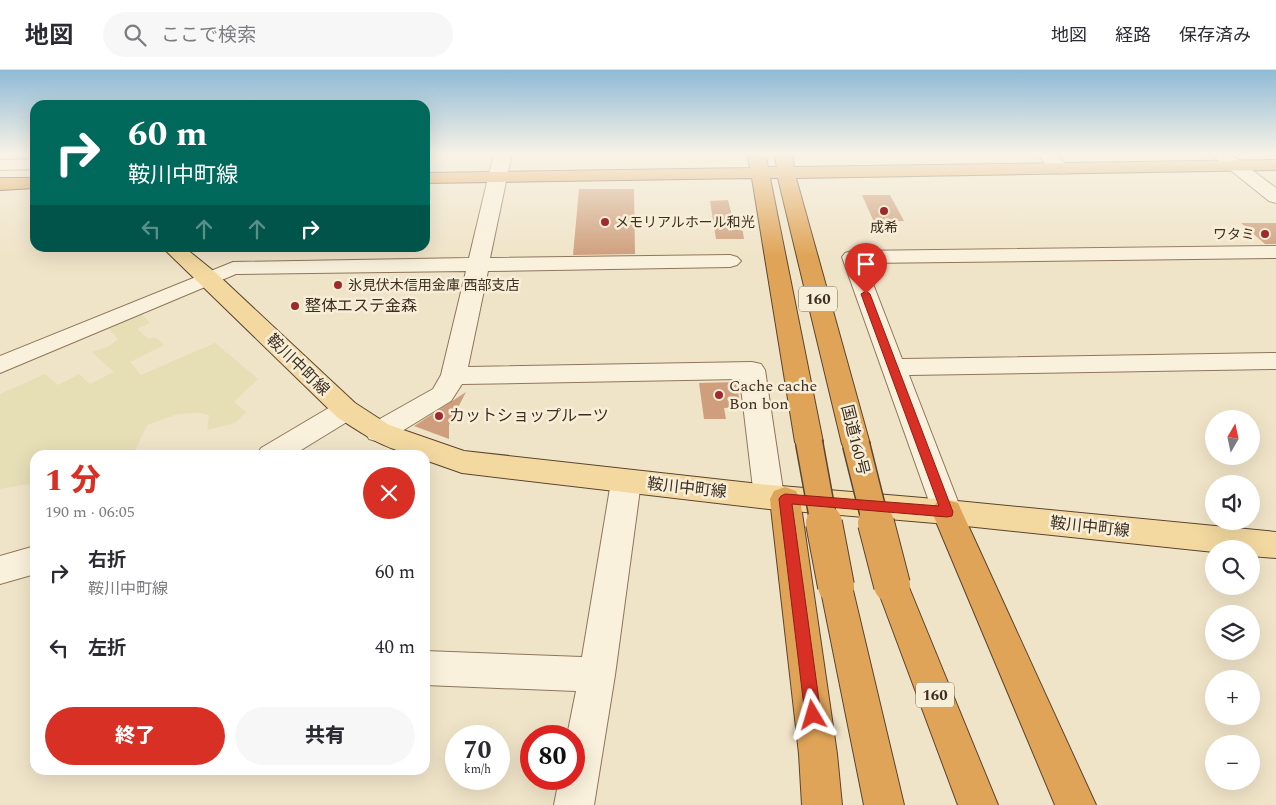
<!DOCTYPE html>
<html lang="ja">
<head>
<meta charset="utf-8">
<style>
	body { margin:0; font-family:Spectral,"Noto Sans JP",serif; background:#f7f7f7; color:#2b2b33; height:100vh; display:flex; flex-direction:column; font-size:19px; white-space:nowrap }
	* { box-sizing:border-box; margin:0 }
	p { font-size:16px; color:#7c7c81 }
	.icon { flex:none; width:28px; height:28px; fill:none; stroke:currentColor; stroke-width:2; stroke-linecap:round; stroke-linejoin:round }
	.map { position:relative; flex:1; overflow:hidden }
	.details { position:absolute; left:30px; top:380px; width:400px; height:325px; display:flex; flex-direction:column; background:#fff; border-radius:15px; box-shadow:0 5px 20px #0002 }
	.details>* { flex:none }
	.guide { position:absolute; left:30px; top:30px; width:400px; height:152px; border-radius:15px; box-shadow:0 5px 20px #0002; background:#00695c; color:#fff; overflow:hidden }
	.needle { width:32px; rotate:9deg }
	.fabs { position:absolute; left:1205px; top:340px; display:grid; gap:10px }
	.fabs a { display:grid; place-items:center; width:55px; height:55px; border-radius:50%; background:#fff; box-shadow:0 5px 20px #0002; font-size:25px }
	.speed { position:absolute; left:445px; top:655px; display:flex; gap:10px; font-size:25px; font-weight:700; text-align:center }
	.speed>* { display:grid; place-content:center; width:65px; height:65px; border-radius:50%; background:#fff; box-shadow:0 5px 20px #0002; line-height:1 }
	.speed small { font-size:12px; font-weight:400 }
	.speed .limit { border:8px solid #d22; background:#fff; color:#111 }
	.pin { position:absolute; display:grid; place-items:center; width:42px; height:42px; color:#fff; margin:-51px -21px; border-radius:50% 50% 50% 0; rotate:-45deg; box-shadow:0 0 5px #0007 }
	.pin .icon { rotate:45deg }
	.me { position:absolute; width:55px; margin:-28px; rotate:353deg; stroke-linejoin:round; filter:drop-shadow(0 0 4px #0008) }
	.turn { display:flex; align-items:center; gap:18px; height:105px; padding:0 15px; font-size:22px }
	.turn .icon { width:65px; height:65px; stroke-width:2.5 }
	.turn b { display:block; font-size:35px; line-height:42px }
	.lanes { display:flex; align-items:center; height:48px; padding:0 15px; background:#0003; justify-content:center; gap:25px; direction:ltr }
	.lanes .off { opacity:.35 }
	.round { display:grid; place-items:center; flex:none; width:52px; height:52px; border-radius:26px; background:#f7f7f7 }
	.head { display:flex; align-items:center; justify-content:space-between; height:85px; padding:0 15px }
	h1 { font-size:30px; font-weight:800; line-height:38px; color:#d93025 }
	.action { display:flex; gap:10px; margin-top:auto; padding:10px 15px }
	.action a { flex:1; height:58px; border-radius:30px; background:#d93025; color:#fff; font-size:20px; font-weight:800; line-height:58px; text-align:center }
	.action a+a { background:#f7f7f7; color:#2b2b33 }
	ul { padding:0; list-style:none }
	li { display:flex; align-items:center; gap:15px; height:75px; padding:0 15px }
	li div { flex:1 }
	li b { display:block; font-size:19px }
	li em { font-style:normal }
	header { display:flex; align-items:center; gap:30px; box-sizing:border-box; height:70px; padding:0 25px; background:#fff; border-bottom:1px solid #e1e1e2 }
	header strong { font-size:24px }
	nav { display:flex; gap:28px; margin-inline-start:auto; font-size:18px }
	.search { width:350px; height:45px; background:#f7f7f7; display:flex; align-items:center; gap:12px; box-sizing:border-box; padding:0 18px; border-radius:28px; color:#7c7c81; font-size:19px }
	.map>svg:first-child { display:block }
	.farmland { fill:#e6deb5 }
	.building { fill:#cf9f7d }
	.lines { fill:none; stroke-linecap:round; stroke-linejoin:round }
	.minor-casing { stroke:#8d765c; stroke-width:2 }
	.major-casing { stroke:#5b4430; stroke-width:2 }
	.highway-casing { stroke:#5b4430; stroke-width:2 }
	.minor { fill:#faf1dc; fill-rule:evenodd }
	.major { fill:#f3d9a0; fill-rule:evenodd }
	.highway { fill:#e0a458; fill-rule:evenodd }
	.highway-bridge-far1-casing { stroke:#5b4430; stroke-width:29; stroke-linecap:butt }
	.highway-bridge-casing { stroke:#5b4430; stroke-width:38; stroke-linecap:butt }
	.highway-bridge-far1 { stroke:#e0a458; stroke-width:26 }
	.highway-bridge { stroke:#e0a458; stroke-width:36 }
	.route { fill:#d93025; stroke:#8d1f18 }
	.poi-dot { fill:#9e2a2b; stroke:#f7eed8; stroke-width:2 }
	.labels { text-anchor:middle; dominant-baseline:central; stroke-width:5; stroke-linejoin:round; paint-order:stroke }
	.far-poi-label { font-size:14px; fill:#3d2e20; stroke:#f7eed8; text-anchor:start }
	.shield { fill:#f7eed8; stroke:#756857; stroke-width:1 }
	.shield-label { font-size:15px; font-weight:bold; fill:#3d2e20 }
	.poi-label { font-size:16px; fill:#3d2e20; stroke:#f7eed8; text-anchor:start }
	.street-label { font-size:16px; fill:#3d2e20; stroke:#f7eed8 }
</style>
</head>
<body>
<header>
<strong>地図</strong>
<div class="search"><svg class="icon" aria-label="search" viewBox="0 0 24 24"><circle cx="10" cy="10" r="6"/><path d="M15 15l6 6"/></svg>ここで検索</div>
<nav><a>地図</a><a>経路</a><a>保存済み</a></nav>
</header>
<div class="map">
<svg width="1276" height="735" viewBox="0 0 1276 735">
	<rect width="100%" height="100%" fill="#f0e4c8"/>
	<!-- farmland -->
	<path class="farmland" d="M 139,241 L 150,253 L 137,259 L 149,269 L 155,267 L 164,275 L 130,292 L 141,305 L 215,273 L 258,309 L 234,332 L 246,342 L 235,353 L 207,360 L 209,345 L 200,343 L 178,344 L 147,355 L 133,385 L 35,385 L 35,413 L 0,419 L 0,324 L 45,304 L 58,315 L 79,304 L 90,314 L 114,302 L 92,282 L 110,276 L 118,269 L 106,255 Z"/>
	<!-- building -->
	<path class="building" d="M 579,119 L 634,119 L 635,184 L 573,185 Z
		M 862,125 L 890,125 L 904,151 L 874,152 Z
		M 728,130 L 733,150 L 741,150 L 744,169 L 716,169 L 710,131 Z
		M 1241,153 L 1276,153 L 1276,174 L 1265,174 Z
		M 736,312 L 741,337 L 724,338 L 726,349 L 704,349 L 699,313 Z
		M 466,322 L 449,355 L 449,369 L 414,356 Z"/>
	<g class="lines">
		<!-- minor casing -->
		<g class="minor-casing">
			<path id="minor" d="M 494,83 L 512,83 L 490,188 L 730,185 L 737,187 L 741,191 L 737,195 L 730,197 L 488,201 L 468,297 L 752,292 L 761,294 L 765,300 L 784,427 L 779,435 L 769,439 L 759,435 L 754,427 L 740,309 L 462,314 L 451,331 L 389,369 L 379,372 L 369,369 L 365,362 L 369,355 L 433,319 L 441,305 L 466,201 L 236,204 L 0,303 L 0,286 L 233,192 L 469,188 Z
				M 1037,83 L 1056,83 L 1070,99 L 1067,103 C 1053,106 1045,94 1037,83 Z
				M 1209,83 L 1229,83 L 1276,118 L 1276,133 L 1269,131 Z
				M 35,89 L 35,99 L 0,100 L 0,90 Z
				M 1276,176 L 1276,188 L 865,193 L 902,289 L 1276,283 L 1276,299 L 909,305 L 962,442 L 958,451 L 947,454 L 936,451 L 842,187 L 845,183 L 852,181 Z
				M 346,331 L 355,333 L 359,340 L 355,347 L 293,385 L 257,385 L 261,378 L 337,333 Z
				M 626,401 L 636,404 L 641,412 L 615,605 L 594,735 L 554,735 L 559,709 L 574,709 L 574,666 L 567,666 L 576,621 L 425,615 L 425,581 L 582,587 L 611,412 L 616,404 Z
				M 35,476 L 35,504 L 0,514 L 0,486 Z"/>
		</g>
		<!-- major casing -->
		<g class="major-casing">
			<path id="major" d="M 163,178 L 185,178 L 216,203 L 355,333 L 389,355 L 464,381 L 769,415 L 947,430 L 1276,462 L 1276,488 L 1251,486 L 1251,479 L 1214,479 L 1214,482 L 947,454 L 769,439 L 462,403 L 425,390 L 425,385 C 392,385 363,364 337,347 Z"/>
		</g>
		<!-- highway casing -->
		<g class="highway-casing">
			<path id="highway" d="M 747,83 L 765,83 L 768,97 L 777,97 L 774,83 L 792,83 L 794,97 L 1276,90 L 1276,100 L 796,108 L 870,374 L 866,381 L 856,384 L 846,381 L 842,374 L 778,108 L 770,108 L 823,372 L 819,379 L 809,382 L 799,379 L 795,372 L 752,108 L 425,113 L 425,103 L 750,98 Z
				M 0,108 L 35,108 L 35,118 L 0,120 Z
				M 785,417 L 796,421 L 800,429 L 837,684 L 842,735 L 802,735 L 799,684 L 770,429 L 774,421 Z
				M 947,430 L 958,433 L 962,442 L 1096,735 L 1055,735 L 932,442 L 936,433 Z
				M 892,501 L 904,505 L 908,515 L 998,735 L 958,735 L 876,515 L 880,505 Z
				M 836,502 L 848,506 L 852,516 L 904,735 L 864,735 L 820,516 L 824,506 Z"/>
		</g>
		<!-- minor -->
		<use href="#minor" class="minor"/>
		<!-- major -->
		<use href="#major" class="major"/>
		<!-- highway -->
		<use href="#highway" class="highway"/>
		<!-- highway-bridge-far1 casing -->
		<g class="highway-bridge-far1-casing">
			<path id="highway-bridge-far1" d="M 809,372 L 824,454
				M 856,374 L 876,454"/>
		</g>
		<!-- highway-bridge casing -->
		<g class="highway-bridge-casing">
			<path id="highway-bridge" d="M 824,453 L 836,516
				M 876,453 L 892,515"/>
		</g>
		<!-- highway-bridge-far1 -->
		<use href="#highway-bridge-far1" class="highway-bridge-far1"/>
		<!-- highway-bridge -->
		<use href="#highway-bridge" class="highway-bridge"/>
	</g>
	<!-- sky -->
	<linearGradient id="sky" x2="0" y2="1"><stop stop-color="#8fbad6"/><stop offset="0.45" stop-color="#f8f3e6"/><stop offset="1" stop-color="#f8f3e6" stop-opacity="0"/></linearGradient>
	<rect width="1276" height="186" fill="url(#sky)"/>
	<!-- route -->
	<path class="route" d="M 866,221 L 870,224 L 953,442 L 952,446 L 947,447 L 792,434 L 821,645 L 819,650 L 813,653 L 808,650 L 805,645 L 779,429 L 781,426 L 785,424 L 939,436 L 861,224 Z"/>
	<!-- markers -->
	<g class="poi-dot">
		<circle cx="884" cy="141" r="5"/>
		<circle cx="605" cy="152" r="5"/>
		<circle cx="1265" cy="164" r="5"/>
		<circle cx="338" cy="215" r="5"/>
		<circle cx="295" cy="236" r="5"/>
		<circle cx="719" cy="325" r="5"/>
		<circle cx="439" cy="346" r="5"/>
	</g>
	<g class="labels">
		<!-- far-poi labels -->
		<g class="far-poi-label">
			<text x="615" y="152">メモリアルホール和光</text>
			<text x="884" y="157" text-anchor="middle">成希</text>
			<text x="1255" y="164" text-anchor="end">ワタミ</text>
			<text x="348" y="215">氷見伏木信用金庫 西部支店</text>
		</g>
		<!-- shield labels -->
		<g class="shield">
			<rect x="799" y="216.5" width="38" height="25" rx="4"/>
			<rect x="916" y="612.5" width="38" height="25" rx="4"/>
		</g>
		<g class="shield-label">
			<text x="818" y="229">160</text>
			<text x="935" y="625">160</text>
		</g>
		<!-- poi labels -->
		<g class="poi-label">
			<text x="305" y="236">整体エステ金森</text>
			<text x="729" y="316">Cache cache<tspan x="729" dy="18">Bon bon</tspan></text>
			<text x="449" y="346">カットショップルーツ</text>
		</g>
		<!-- street labels -->
		<g class="street-label">
			<text transform="translate(298 295) rotate(44)">鞍川中町線</text>
			<text transform="translate(855 370) rotate(76)">国道160号</text>
			<text transform="translate(687 418) rotate(6)">鞍川中町線</text>
			<text transform="translate(1090 457) rotate(6)">鞍川中町線</text>
		</g>
	</g>
</svg>
<div class="fabs">
<a><svg class="needle" viewBox="-14 -14 28 28"><path d="M0-13l5 13h-10z" fill="#e53935"/><path d="M0 13l5-13h-10z" fill="#7c7c81"/></svg></a>
<a><svg class="icon" aria-label="sound" viewBox="0 0 24 24"><path d="M4 9h4l5-4v14l-5-4H4zM17 9q2 3 0 6"/></svg></a>
<a><svg class="icon" aria-label="search" viewBox="0 0 24 24"><circle cx="10" cy="10" r="6"/><path d="M15 15l6 6"/></svg></a>
<a><svg class="icon" aria-label="layers" viewBox="0 0 24 24"><path d="M12 4l9 5-9 5-9-5zM3 14l9 5 9-5"/></svg></a>
<a>+</a>
<a>−</a>
</div>
<div class="speed"><div>70<small>km/h</small></div><div class="limit">80</div></div>
<div class="pin" style="left:866px;top:224px;background:#d93025"><svg class="icon" aria-label="arrive" viewBox="0 0 24 24"><path d="M6 21V4h12l-3 4 3 4H6"/></svg></div>
<svg class="me" style="left:813px;top:645px" viewBox="-20 -20 40 40"><path d="M0-17L14 15 0 8-14 15z" fill="#d93025" stroke="#fff" stroke-width="4"/></svg>
<div class="guide">
<div class="turn"><svg class="icon" aria-label="right" viewBox="0 0 24 24"><path d="M7 20v-9h11M14 6l5 5-5 5"/></svg><div><b>60 m</b>鞍川中町線</div></div>
<div class="lanes"><svg class="icon off" aria-label="left" viewBox="0 0 24 24"><path d="M17 20v-9H6M10 6l-5 5 5 5"/></svg><svg class="icon off" aria-label="ahead" viewBox="0 0 24 24"><path d="M12 20V5M6 11l6-6 6 6"/></svg><svg class="icon off" aria-label="ahead" viewBox="0 0 24 24"><path d="M12 20V5M6 11l6-6 6 6"/></svg><svg class="icon" aria-label="right" viewBox="0 0 24 24"><path d="M7 20v-9h11M14 6l5 5-5 5"/></svg></div>
</div>
<section class="details">
<div class="head"><div><h1>1 分</h1><p>190 m · 06:05</p></div><a class="round" style="background:#d93025;color:#fff"><svg class="icon" aria-label="close" viewBox="0 0 24 24"><path d="M6 6l12 12M18 6L6 18"/></svg></a></div>
<ul>
<li><svg class="icon" aria-label="right" viewBox="0 0 24 24"><path d="M7 20v-9h11M14 6l5 5-5 5"/></svg><div><b>右折</b><p>鞍川中町線</p></div><em>60 m</em></li>
<li><svg class="icon" aria-label="left" viewBox="0 0 24 24"><path d="M17 20v-9H6M10 6l-5 5 5 5"/></svg><div><b>左折</b></div><em>40 m</em></li>
</ul>
<div class="action"><a>終了</a><a>共有</a></div>
</section>
</div>
</body>
</html>
